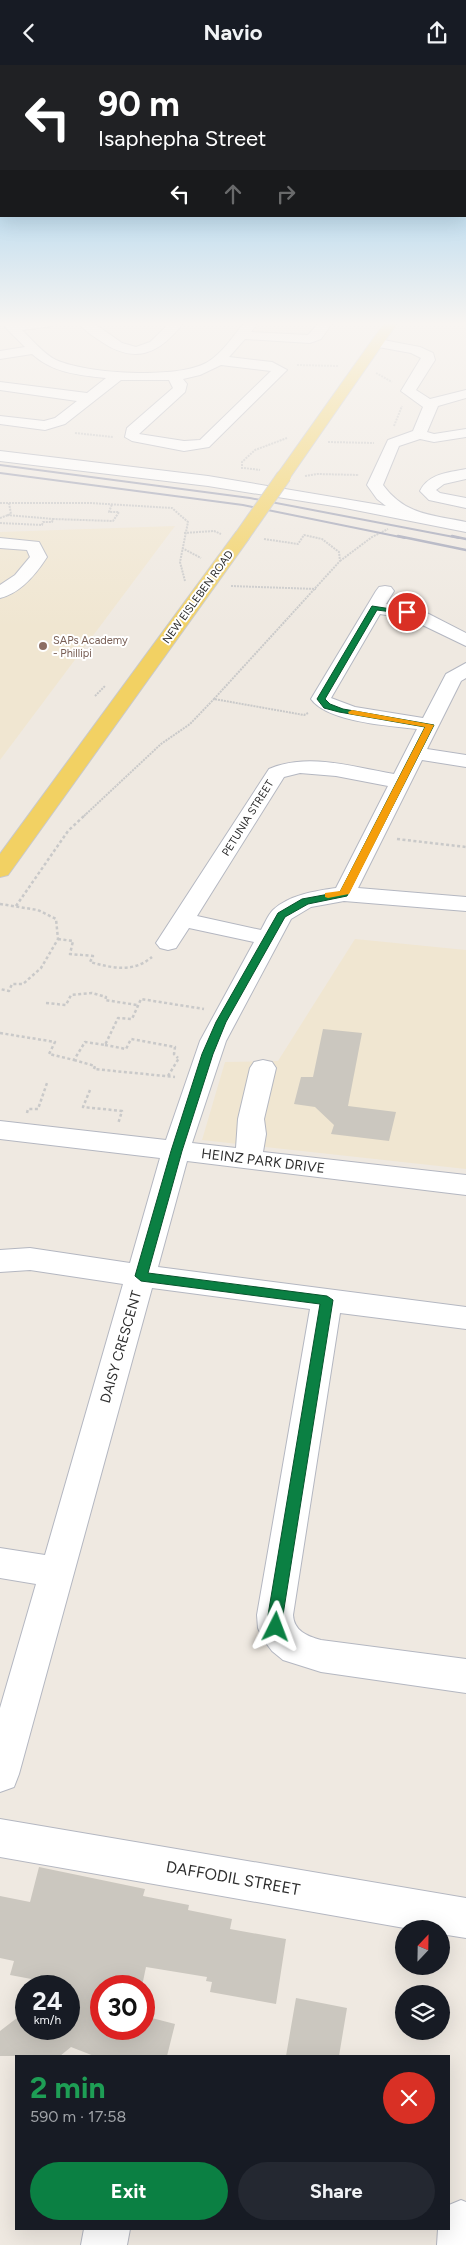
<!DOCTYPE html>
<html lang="en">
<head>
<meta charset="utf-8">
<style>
	body { margin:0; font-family:Figtree,sans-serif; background:#242831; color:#f1f3f6; height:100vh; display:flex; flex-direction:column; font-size:19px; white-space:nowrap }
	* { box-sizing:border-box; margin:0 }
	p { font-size:16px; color:#9ea1a6 }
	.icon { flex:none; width:28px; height:28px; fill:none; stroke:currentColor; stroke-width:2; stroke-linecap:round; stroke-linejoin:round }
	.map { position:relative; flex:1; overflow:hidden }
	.drawer { position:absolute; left:15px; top:1990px; width:435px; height:175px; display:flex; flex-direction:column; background:#171b24; border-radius:0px; box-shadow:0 5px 20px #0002 }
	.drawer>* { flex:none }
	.banner { position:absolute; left:0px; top:0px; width:466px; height:152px; box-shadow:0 5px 20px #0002; background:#202124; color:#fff; overflow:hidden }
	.needle { width:32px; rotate:22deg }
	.fabs { position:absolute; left:395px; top:1855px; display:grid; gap:10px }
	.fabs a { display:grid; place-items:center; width:55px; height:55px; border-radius:50%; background:#171b24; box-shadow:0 5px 20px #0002; font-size:25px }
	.speed { position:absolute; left:15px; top:1910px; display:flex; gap:10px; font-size:25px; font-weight:700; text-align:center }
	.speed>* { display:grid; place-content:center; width:65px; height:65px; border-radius:50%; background:#171b24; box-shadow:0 5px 20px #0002; line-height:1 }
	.speed small { font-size:12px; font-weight:400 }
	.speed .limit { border:8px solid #d22; background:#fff; color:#111 }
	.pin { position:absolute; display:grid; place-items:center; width:42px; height:42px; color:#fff; margin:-21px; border:2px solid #fff; border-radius:50%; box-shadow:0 1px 5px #0007 }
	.me { position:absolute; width:55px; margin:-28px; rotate:3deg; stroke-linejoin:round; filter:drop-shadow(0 0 4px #0008) }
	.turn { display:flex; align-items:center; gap:18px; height:105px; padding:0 15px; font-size:22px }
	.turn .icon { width:65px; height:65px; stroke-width:2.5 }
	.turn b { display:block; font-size:35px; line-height:42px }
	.lanes { display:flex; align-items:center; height:48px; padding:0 15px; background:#0003; justify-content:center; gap:25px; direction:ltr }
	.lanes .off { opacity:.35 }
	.round { display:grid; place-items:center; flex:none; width:52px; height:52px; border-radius:26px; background:#242831 }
	.head { display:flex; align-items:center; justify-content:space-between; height:85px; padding:0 15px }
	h1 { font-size:30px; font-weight:700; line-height:38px; color:#1e9e55 }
	.primary-button { display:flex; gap:10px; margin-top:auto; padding:10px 15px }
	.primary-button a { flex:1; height:58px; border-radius:30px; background:#0b8043; color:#fff; font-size:20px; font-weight:700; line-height:58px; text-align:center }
	.primary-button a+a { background:#242831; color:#f1f3f6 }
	header { display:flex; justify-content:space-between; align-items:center; height:65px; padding:0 15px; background:#171b24; font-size:22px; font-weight:700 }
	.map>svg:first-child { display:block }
	.education { fill:#f0e6d1 }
	.building { fill:#cbc7bf }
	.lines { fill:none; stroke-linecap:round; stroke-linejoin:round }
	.minor-casing { stroke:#b4b7c1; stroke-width:2 }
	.major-casing { stroke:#c9c9c9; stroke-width:2 }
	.path-far1 { stroke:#c9c9c9; stroke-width:2; stroke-dasharray:2 1; stroke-linecap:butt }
	.path { stroke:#c9c9c9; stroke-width:2.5; stroke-dasharray:3 2.5; stroke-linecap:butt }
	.minor { fill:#fff; fill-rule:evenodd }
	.major { fill:#f2d163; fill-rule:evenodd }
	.rail-far1 { stroke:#a3a6b8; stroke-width:2 }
	.rail { stroke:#a3a6b8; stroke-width:2.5 }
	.major-bridge-casing { stroke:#c9c9c9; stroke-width:16; stroke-linecap:butt }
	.major-bridge { stroke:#f2d163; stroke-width:14 }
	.route { fill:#0b8043; stroke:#07532c }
	.slow { fill:#f59e0b }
	.education-dot { fill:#8d6e63; stroke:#fff; stroke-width:2 }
	.labels { text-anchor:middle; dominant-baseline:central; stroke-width:4; stroke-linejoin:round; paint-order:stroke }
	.far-street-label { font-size:11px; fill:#2e2e2e; stroke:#fff }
	.far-education-label { font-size:11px; fill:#785e54; stroke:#fff; text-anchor:start }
	.street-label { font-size:14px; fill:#2e2e2e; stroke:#fff }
	.near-street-label { font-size:16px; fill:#2e2e2e; stroke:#fff }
</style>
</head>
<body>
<header><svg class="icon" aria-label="back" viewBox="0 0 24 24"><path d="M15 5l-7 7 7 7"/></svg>Navio<svg class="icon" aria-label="share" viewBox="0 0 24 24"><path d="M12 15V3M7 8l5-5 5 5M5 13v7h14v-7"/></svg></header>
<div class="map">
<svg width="466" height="2180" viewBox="0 0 466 2180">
	<rect width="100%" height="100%" fill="#efe9e1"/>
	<!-- education -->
	<path class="education" d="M 175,461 L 0,695 L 0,467 Z
		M 355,874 L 466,885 L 466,1104 L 202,1075 L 225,997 L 278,996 Z"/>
	<!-- building -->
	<path class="building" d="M 323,964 L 362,968 L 348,1041 L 396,1047 L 389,1076 L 331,1069 L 334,1060 L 315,1042 L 294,1039 L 301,1012 L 313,1012 Z
		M 39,1802 L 145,1824 L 143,1831 L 189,1840 L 188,1845 L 232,1854 L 230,1864 L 286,1874 L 276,1939 L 210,1927 L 212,1917 L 206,1916 L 207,1912 L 146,1902 L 142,1921 L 101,1921 L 101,1964 L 144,1964 L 144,1951 L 175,1959 L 167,1991 L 94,1991 L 71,1982 L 60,1991 L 0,1991 L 0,1966 L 26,1946 L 26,1964 L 69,1964 L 69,1921 L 10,1910 L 14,1896 L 0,1893 L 0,1831 L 30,1837 Z
		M 296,1933 L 347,1943 L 339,1991 L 286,1991 Z"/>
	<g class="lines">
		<!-- minor casing -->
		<g class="minor-casing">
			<path id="minor" d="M 0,257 L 59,257 L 53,261 L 22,265 C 32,275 44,289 56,295 C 87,309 176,314 206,298 C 222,289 233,271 245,257 L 258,257 L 251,267 L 308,270 L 320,257 L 333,257 L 321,274 L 310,278 L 245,274 L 229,292 L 272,297 L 287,305 L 209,382 L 184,386 L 132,376 L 125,372 L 127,363 L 173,323 L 169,315 L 121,315 L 65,359 L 45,365 L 0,359 L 0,351 L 44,356 L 55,353 L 77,336 L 0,325 L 0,317 L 87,328 L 106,313 C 78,310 53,308 32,289 L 0,294 L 0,286 L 25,282 ZM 221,300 L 271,306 L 200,375 L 184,376 L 139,369 L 185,327 L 187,319 L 183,314 L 200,310 Z
				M 78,257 L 92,257 L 122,278 L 136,282 L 150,277 L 171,257 L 184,257 C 159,290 134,300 99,275 C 91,270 83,264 78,257 Z
				M 378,274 L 420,282 L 433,288 L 435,295 L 416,325 L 430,334 L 466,325 L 466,333 L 438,341 L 427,367 L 434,369 L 466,364 L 466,372 L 434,377 L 420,374 L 399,381 L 383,420 C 405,450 432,450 466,457 L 466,467 L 340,442 L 208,421 L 0,396 L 0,386 L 208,411 L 386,441 L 377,434 L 367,420 L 388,375 L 413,366 L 423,342 L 401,326 L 421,293 L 411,288 L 373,281 L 371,278 L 373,275 Z
				M 466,404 L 466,414 L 444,419 L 436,425 L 440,428 L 466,433 L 466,443 L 429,435 L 420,426 C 429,408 448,408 466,404 Z
				M 0,473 L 39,477 L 47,492 C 36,509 21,528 0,533 L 0,520 L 15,510 L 30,492 L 27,485 L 0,483 Z
				M 385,521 L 391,522 L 394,526 L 386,539 L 421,545 L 466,568 L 466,581 L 410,554 L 380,549 L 331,633 L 355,642 L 423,653 L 446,609 L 466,598 L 466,613 L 461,616 L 427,684 L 466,690 L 466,702 L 422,695 L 358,823 L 466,832 L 466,846 L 344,836 L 311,842 L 291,854 L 226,976 L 192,1078 L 236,1083 L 238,1054 L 250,1003 L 254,997 L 263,995 L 272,997 L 276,1003 L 264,1054 L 266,1069 L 263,1087 L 466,1110 L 466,1130 L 187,1096 L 158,1202 L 466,1242 L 466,1264 L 340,1248 L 293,1550 C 294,1566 307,1571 321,1575 L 466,1594 L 466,1628 L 321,1607 L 283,1595 L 272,1586 L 263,1574 L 258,1563 L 257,1550 L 310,1244 L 152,1223 L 19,1709 L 14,1722 L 0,1727 L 0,1643 L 36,1519 L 0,1513 L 0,1483 L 45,1490 L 123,1219 L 30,1205 L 0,1207 L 0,1185 L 30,1183 L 130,1198 L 160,1093 L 0,1074 L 0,1056 L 166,1075 L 200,976 L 254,877 L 189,863 L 176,883 L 168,885 L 160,883 L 156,878 L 269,704 C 308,687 353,702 394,709 L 417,664 C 390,661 327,657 311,634 L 376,526 L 379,522 ZM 300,708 L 336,711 L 388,721 L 336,823 C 315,826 289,830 273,845 C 268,850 265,858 261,865 L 197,851 L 284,712 Z
				M 0,1754 L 466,1833 L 466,1873 L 441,1869 L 441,1864 L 410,1864 L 0,1792 Z
				M 461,2135 L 466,2137 L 466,2180 L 437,2180 L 438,2164 L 449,2164 L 449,2140 Z
				M 84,2164 L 130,2164 L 127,2180 L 81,2180 Z"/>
		</g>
		<!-- major casing -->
		<g class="major-casing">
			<path id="major" d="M 385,257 L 398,257 L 289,414 L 279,414 L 276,411 Z
				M 242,466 L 248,467 L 250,471 L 248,475 L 8,810 L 0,812 L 0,789 L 236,467 Z"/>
		</g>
		<!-- path-far1 -->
		<path class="path-far1" d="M 297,300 L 338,301
			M 376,308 L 392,317
			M 394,361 L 402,341
			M 75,368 L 113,372
			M 328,377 L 374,378
			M 244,403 L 260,405
			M 242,404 L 242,397 L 255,385 L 287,373
			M 305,411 L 317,409 L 359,410
			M 0,438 L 90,438 L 172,443 L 188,457 L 180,497 L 185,516
			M 7,450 L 53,454
			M 0,453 L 11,449 L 9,438
			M 0,458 L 42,460 L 43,457 L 52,457 L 53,454 L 113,456 L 119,447 L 109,447 L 112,439
			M 184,468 L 214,466 L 221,469
			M 264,474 L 298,479 L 304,470 L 322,474 L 339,487 L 340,496 L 214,634 L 304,650 L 308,648
			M 182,483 L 201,493
			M 340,496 L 372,472 L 388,464
			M 231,521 L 316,524
			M 95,631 L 105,621
			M 84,751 L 161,679 L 190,659 L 214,634"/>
		<!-- path -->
		<path class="path" d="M 397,774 L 466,782
			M 0,839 L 38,845 L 56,854 L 58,874 L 41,903 L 23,919 L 12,919 L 9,926 L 0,924
			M 16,841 L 68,766 L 86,749
			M 58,874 L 73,876 L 70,889 L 93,891 L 90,897 C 112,903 133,908 152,892
			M 46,938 L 66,940 L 71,930 L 92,928 L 106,932 L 105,935 L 137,940
			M 0,968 L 55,977 L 49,989 L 74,995 L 85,977 L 105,980 L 118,953 L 132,954 L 141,934 L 204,944
			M 105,980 L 126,984 L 131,974 L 175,982 L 174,989 L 178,993
			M 74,995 L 95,1001 L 94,1004 L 175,1012
			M 168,1011 L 179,993
			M 90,1025 L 83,1042 L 122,1046 L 118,1059
			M 27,1048 L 28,1044 L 38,1044 L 47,1018"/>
		<!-- minor -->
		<use href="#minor" class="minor"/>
		<!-- major -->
		<use href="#major" class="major"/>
		<!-- rail-far1 -->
		<path class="rail-far1" d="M 0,400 L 250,433 L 459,473
			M 0,408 L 243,440 L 405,473"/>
		<!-- rail -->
		<path class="rail" d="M 398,471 L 466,485
			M 452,471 L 466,474"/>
		<!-- major-bridge casing -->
		<g class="major-bridge-casing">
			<path id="major-bridge" d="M 242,471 L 284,411"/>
		</g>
		<!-- major-bridge -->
		<use href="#major-bridge" class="major-bridge"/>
	</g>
	<!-- sky -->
	<linearGradient id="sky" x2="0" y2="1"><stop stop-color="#7abfeb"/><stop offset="0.46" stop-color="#f8f5f2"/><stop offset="1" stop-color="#f8f5f2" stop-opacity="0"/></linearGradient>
	<rect width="466" height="562" fill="url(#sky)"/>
	<!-- route -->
	<path class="route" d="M 372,541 L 411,547 L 407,549 L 377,545 L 325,634 L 330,639 L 343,644 L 434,660 L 347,831 L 308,839 L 285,852 L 226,957 L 213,989 L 182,1086 L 148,1208 L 327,1231 L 333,1235 L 283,1550 L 284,1562 L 281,1567 L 276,1569 L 271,1567 L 268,1550 L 320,1239 L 141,1216 L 135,1211 L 171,1086 L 202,989 L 216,957 L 278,848 L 302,834 L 340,827 L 425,662 L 339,647 L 324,643 L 317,634 Z"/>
	<!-- slow -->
	<path class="slow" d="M 352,645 L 434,660 L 349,829 L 328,833 L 325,832 L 325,828 L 340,826 L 425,662 L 349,649 L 348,647 Z"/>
	<!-- markers -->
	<circle class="education-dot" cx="43" cy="581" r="5"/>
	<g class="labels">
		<!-- far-street labels -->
		<g class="far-street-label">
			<text transform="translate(198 532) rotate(-54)">NEW EISLEBEN ROAD</text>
			<text transform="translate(248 753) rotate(-58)">PETUNIA STREET</text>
		</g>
		<!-- far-education labels -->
		<g class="far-education-label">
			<text x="53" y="575">SAPs Academy<tspan x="53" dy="13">- Phillipi</tspan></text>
		</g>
		<!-- street labels -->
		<g class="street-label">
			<text transform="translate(263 1096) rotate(7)">HEINZ PARK DRIVE</text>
			<text transform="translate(121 1282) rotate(-74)">DAISY CRESCENT</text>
		</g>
		<!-- near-street labels -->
		<g class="near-street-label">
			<text transform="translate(233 1813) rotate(10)">DAFFODIL STREET</text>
		</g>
	</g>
</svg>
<div class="fabs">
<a><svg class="needle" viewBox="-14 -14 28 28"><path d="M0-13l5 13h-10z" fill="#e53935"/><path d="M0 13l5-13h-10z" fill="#9ea1a6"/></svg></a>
<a><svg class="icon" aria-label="layers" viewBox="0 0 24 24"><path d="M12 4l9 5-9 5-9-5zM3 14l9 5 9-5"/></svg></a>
</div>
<div class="speed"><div>24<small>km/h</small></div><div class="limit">30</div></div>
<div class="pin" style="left:407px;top:547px;background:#d93025"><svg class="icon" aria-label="arrive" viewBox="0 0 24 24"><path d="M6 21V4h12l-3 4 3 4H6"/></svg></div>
<svg class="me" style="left:276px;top:1562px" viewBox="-20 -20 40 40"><path d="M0-17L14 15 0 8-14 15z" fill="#0b8043" stroke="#fff" stroke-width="4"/></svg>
<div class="banner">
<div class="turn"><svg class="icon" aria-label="left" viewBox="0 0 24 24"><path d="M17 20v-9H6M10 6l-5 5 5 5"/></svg><div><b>90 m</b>Isaphepha Street</div></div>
<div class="lanes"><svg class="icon" aria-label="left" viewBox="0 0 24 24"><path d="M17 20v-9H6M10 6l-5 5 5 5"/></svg><svg class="icon off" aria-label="ahead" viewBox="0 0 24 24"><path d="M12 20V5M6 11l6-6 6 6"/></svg><svg class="icon off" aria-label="right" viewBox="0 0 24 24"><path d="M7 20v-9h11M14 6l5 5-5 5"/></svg></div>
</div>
<section class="drawer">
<div class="head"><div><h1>2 min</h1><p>590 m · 17:58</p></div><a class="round" style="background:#d93025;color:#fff"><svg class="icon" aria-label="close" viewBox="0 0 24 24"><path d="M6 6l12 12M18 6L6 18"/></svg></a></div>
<div class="primary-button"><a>Exit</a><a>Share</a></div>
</section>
</div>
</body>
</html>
